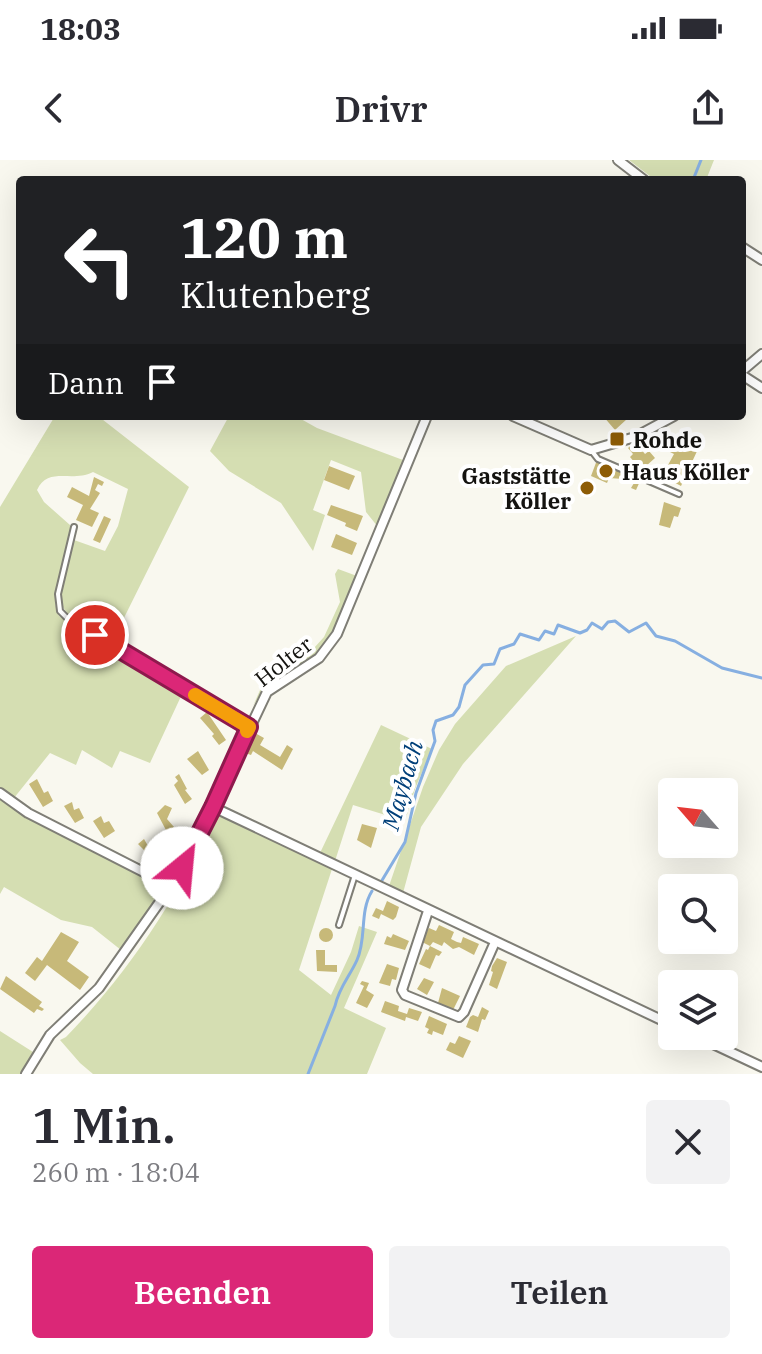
<!DOCTYPE html>
<html lang="de">
<head>
<meta charset="utf-8">
<style>
	body { margin:0; font-family:"IBM Plex Serif",serif; background:#f2f2f3; color:#2b2b33; height:100vh; display:flex; flex-direction:column; font-size:30px; white-space:nowrap }
	* { box-sizing:border-box; margin:0 }
	p { font-size:26px; color:#7c7c81 }
	.icon { flex:none; width:44px; height:44px; fill:none; stroke:currentColor; stroke-width:2; stroke-linecap:round; stroke-linejoin:round }
	.map { position:relative; height:914px; overflow:hidden }
	.drawer { display:flex; flex-direction:column; background:#fff; flex:1 }
	.drawer>* { flex:none }
	.guide { position:absolute; left:16px; top:16px; width:730px; height:244px; border-radius:8px; box-shadow:0 8px 32px #0002; background:#202124; color:#fff; overflow:hidden }
	.needle { width:52px; rotate:298deg }
	.fabs { position:absolute; left:658px; top:618px; display:grid; gap:16px }
	.fabs a { display:grid; place-items:center; width:80px; height:80px; border-radius:8px; background:#fff; box-shadow:0 8px 32px #0002; font-size:40px }
	.pin { position:absolute; display:grid; place-items:center; width:68px; height:68px; color:#fff; margin:-34px; border:4px solid #fff; border-radius:50%; box-shadow:0 2px 8px #0007 }
	.me { position:absolute; width:88px; margin:-44px; rotate:28deg; stroke-linejoin:round; filter:drop-shadow(0 0 6px #0008) }
	.turn { display:flex; align-items:center; gap:28px; height:168px; padding:0 32px; font-size:36px }
	.turn .icon { width:104px; height:104px; stroke-width:2.5 }
	.turn b { display:block; font-size:56px; line-height:68px }
	.then { display:flex; align-items:center; height:76px; padding:0 32px; background:#0003; gap:16px; font-size:30px }
	.round { display:grid; place-items:center; flex:none; width:84px; height:84px; border-radius:8px; background:#f2f2f3 }
	.head { display:flex; align-items:center; justify-content:space-between; height:136px; padding:0 32px }
	h1 { font-size:48px; font-weight:600; line-height:60px }
	.cta { display:flex; gap:16px; margin-top:auto; padding:16px 32px }
	.cta a { flex:1; height:92px; border-radius:8px; background:#db2777; color:#fff; font-size:32px; font-weight:600; line-height:92px; text-align:center }
	.cta a+a { background:#f2f2f3; color:#2b2b33 }
	.status { display:flex; justify-content:space-between; align-items:center; height:56px; padding:0 40px; background:#fff; direction:ltr }
	.status svg { height:22px; fill:currentColor }
	header { display:flex; justify-content:space-between; align-items:center; height:104px; padding:0 32px; background:#fff; font-size:36px; font-weight:600 }
	.map>svg:first-child { display:block }
	.green { fill:#d5deb2 }
	.lines { fill:none; stroke-linecap:round; stroke-linejoin:round }
	.stream { stroke:#86afe1; stroke-width:3 }
	.building { fill:#c7b979 }
	.lane-casing { stroke:#7f7e76; stroke-width:8 }
	.street-casing { stroke:#7f7e76; stroke-width:12 }
	.lane { stroke:#fff; stroke-width:4 }
	.street { stroke:#fff; stroke-width:8 }
	.route-casing { stroke:#8e194d; stroke-width:20 }
	.route { stroke:#db2777; stroke-width:14 }
	.slow { stroke:#f59e0b; stroke-width:14 }
	.poi-dot { fill:#8d5c06; stroke:#fff; stroke-width:3 }
	.labels { text-anchor:middle; dominant-baseline:central; stroke-width:8; stroke-linejoin:round; paint-order:stroke }
	.poi-label { font-size:22px; font-weight:bold; fill:#141310; stroke:#fff; text-anchor:start }
	.street-label { font-size:22px; fill:#141310; stroke:#fff }
	.water-label { font-size:24px; font-style:italic; fill:#003f79; stroke:#fff }
</style>
</head>
<body>
<div class="status"><b>18:03</b><svg viewBox="0 0 49 12"><path d="M0 12V9h3v3zM5 12V6h3v6zM10 12V3h3v9zM15 12V0h3v12zM26 1h20v11H26zM47 4h2v5h-2z"/></svg></div>
<header><svg class="icon" aria-label="back" viewBox="0 0 24 24"><path d="M15 5l-7 7 7 7"/></svg>Drivr<svg class="icon" aria-label="share" viewBox="0 0 24 24"><path d="M12 15V3M7 8l5-5 5 5M5 13v7h14v-7"/></svg></header>
<div class="map">
<svg width="762" height="914" viewBox="0 0 762 914">
	<rect width="100%" height="100%" fill="#f9f8ef"/>
	<!-- green -->
	<path class="green" d="M 629,0 L 714,0 L 706,20 L 655,20 Z
		M 55,256 L 98,256 L 189,327 L 112,482 C 47,445 55,450 74,380 L 105,391 L 118,366 L 128,329 L 93,312 C 72,323 48,306 37,330 L 44,342 L 70,365 C 75,396 45,426 59,456 L 183,532 L 150,603 L 120,591 L 112,608 L 82,590 L 76,605 L 50,593 L 14,638 L 0,628 L 0,347 Z
		M 229,256 L 285,256 L 301,259 L 317,268 L 403,300 L 378,367 L 366,352 L 361,312 L 331,300 L 313,350 L 325,355 L 313,391 L 281,343 L 229,311 L 210,291 Z
		M 338,409 L 357,416 C 347,441 339,479 317,495 C 293,513 268,519 253,546 L 264,521 L 314,488 L 324,477 L 340,442 L 335,414 Z
		M 576,476 L 463,604 L 421,667 L 403,733 L 389,726 L 423,627 L 439,590 L 455,564 L 506,506 Z
		M 381,565 L 432,589 L 415,629 L 405,661 L 353,645 L 335,701 L 320,693 Z
		M 0,638 L 151,718 L 158,732 L 157,739 L 121,790 L 92,767 L 61,760 L 4,727 L 0,734 Z
		M 216,654 L 332,709 L 299,810 L 331,835 L 351,792 L 359,766 L 377,772 L 344,848 L 386,868 L 367,914 L 93,914 L 80,903 L 60,880 L 66,877 C 130,811 178,737 216,654 Z
		M 0,871 L 33,892 L 21,914 L 0,914 Z"/>
	<g class="lines">
		<!-- stream -->
		<path class="stream" d="M 693,20 L 701,0
			M 381,722 L 405,682 L 416,633 L 435,581 L 433,570 L 436,561 L 453,555 L 459,547 L 465,525 L 483,505 L 494,504 L 500,489 L 514,484 L 520,474 L 539,480 L 545,471 L 554,474 L 558,465 L 580,473 L 587,470 L 592,463 L 602,469 L 608,462 L 615,461 L 629,472 L 646,463 L 656,476 L 675,481 L 722,508 L 762,518
			M 308,914 L 335,846 C 339,827 350,816 357,800 C 367,778 359,752 372,731"/>
	</g>
	<!-- building -->
	<path class="building" d="M 603,256 L 624,256 L 627,259 L 615,270 Z
		M 666,272 L 698,289 L 681,326 L 662,316 L 674,294 L 658,286 Z
		M 635,282 L 645,294 L 649,291 L 655,298 L 645,307 L 639,300 L 635,303 L 630,297 L 633,294 L 628,288 Z
		M 597,300 L 641,319 L 636,330 L 631,328 L 634,323 L 623,319 L 609,318 L 607,323 L 591,316 Z
		M 329,306 L 355,316 L 349,330 L 324,320 Z
		M 94,317 L 104,322 L 102,326 L 98,324 L 95,330 L 100,333 L 90,349 L 99,353 L 92,367 L 76,360 L 83,345 L 67,337 L 72,327 L 89,336 Z
		M 664,342 L 681,348 L 678,357 L 674,356 L 670,368 L 659,365 Z
		M 331,345 L 363,356 L 357,371 L 345,366 L 346,363 L 327,355 Z
		M 104,356 L 111,359 L 100,383 L 93,380 Z
		M 336,374 L 357,383 L 352,395 L 331,387 Z
		M 207,552 L 226,580 L 219,585 L 212,576 L 214,574 L 200,558 Z
		M 255,573 L 264,578 L 260,585 L 280,597 L 287,585 L 293,589 L 282,610 L 253,591 L 251,595 L 245,593 Z
		M 198,591 L 209,610 L 202,615 L 187,599 Z
		M 179,614 L 187,629 L 185,630 L 192,639 L 185,644 L 174,625 L 178,621 L 175,617 Z
		M 37,619 L 44,633 L 48,631 L 53,641 L 43,647 L 29,624 Z
		M 72,642 L 74,650 L 79,648 L 84,658 L 75,663 L 64,646 Z
		M 165,645 L 172,648 L 167,659 L 174,667 L 167,672 L 157,653 Z
		M 101,656 L 104,663 L 109,661 L 115,671 L 104,678 L 93,661 Z
		M 362,664 L 377,668 L 371,688 L 357,680 Z
		M 160,678 L 167,687 L 153,699 L 138,684 L 144,679 L 148,686 Z
		M 387,741 L 399,747 L 396,757 L 393,760 L 381,754 L 379,759 L 372,756 L 376,748 L 383,751 Z
		M 439,765 L 454,772 L 451,779 L 457,782 L 461,783 L 463,777 L 479,784 L 474,795 L 459,787 L 453,789 L 444,782 L 442,786 L 433,782 L 430,786 L 442,792 L 439,796 L 436,795 L 430,809 L 419,804 L 426,789 L 428,790 L 430,786 L 422,782 L 424,777 L 429,768 L 436,771 Z
		M319 775a7 7 0 1 1 14 0a7 7 0 1 1-14 0Z
		M 61,772 L 79,782 L 67,801 L 89,817 L 80,830 L 47,805 L 35,821 L 25,813 L 37,797 L 42,801 Z
		M 393,774 L 409,781 L 405,790 L 384,784 L 387,776 L 391,778 Z
		M 316,790 L 325,790 L 325,805 L 337,805 L 337,812 L 317,811 Z
		M 497,798 L 507,802 L 497,829 L 489,825 L 493,812 L 491,811 L 492,806 Z
		M 387,804 L 399,808 L 396,820 L 392,819 L 390,826 L 379,823 Z
		M 6,816 L 42,842 L 39,846 L 44,849 L 42,851 L 37,849 L 34,853 L 0,829 Z
		M 424,818 L 434,822 L 427,835 L 417,829 Z
		M 362,821 L 369,823 L 366,830 L 374,835 L 367,848 L 356,843 L 364,826 L 360,824 Z
		M 442,828 L 460,836 L 453,850 L 438,843 Z
		M 385,841 L 399,846 L 398,851 L 407,854 L 409,848 L 422,852 L 418,861 L 406,857 L 405,861 L 381,852 Z
		M 482,847 L 489,851 L 485,860 L 482,859 L 478,872 L 466,867 L 470,857 L 473,855 L 478,857 Z
		M 429,856 L 447,864 L 443,875 L 433,871 L 432,875 L 427,873 L 429,869 L 425,867 Z
		M 459,876 L 471,881 L 463,898 L 446,890 L 450,882 L 455,884 Z"/>
	<g class="lines">
		<!-- lane casing -->
		<g class="lane-casing">
			<path id="lane" d="M 591,290 L 598,299 L 679,334
				M 74,367 L 58,434 L 60,451 L 69,460 L 249,567
				M 339,765 L 355,715"/>
		</g>
		<!-- street casing -->
		<g class="street-casing">
			<path id="street" d="M 618,0 L 644,20
				M 742,87 L 762,100
				M 742,211 L 762,194
				M 742,215 L 762,228
				M 513,256 L 591,290 L 635,277 L 674,256
				M 0,633 L 28,653 L 171,726
				M 213,647 L 672,865
				M 428,751 L 402,830 L 405,835 L 459,857 L 464,852 L 495,782
				M 696,876 L 762,907
				M 26,914 L 50,875 L 99,828 L 171,726 L 192,690 L 267,532 L 319,498 L 337,474 L 427,256"/>
		</g>
		<!-- lane -->
		<use href="#lane" class="lane"/>
		<!-- street -->
		<use href="#street" class="street"/>
	</g>
	<g class="lines">
		<!-- route casing -->
		<g class="route-casing">
			<path id="route" d="M 95,475 L 249,567 L 213,647 L 182,708"/>
		</g>
		<!-- route -->
		<use href="#route" class="route"/>
		<!-- slow -->
		<path class="slow" d="M 195,535 L 249,567 L 247,571"/>
	</g>
	<!-- markers -->
	<g class="poi-dot">
		<rect x="609" y="271" width="16" height="16" rx="4"/>
		<circle cx="606" cy="311" r="8"/>
		<circle cx="587" cy="328" r="8"/>
	</g>
	<g class="labels">
		<!-- poi labels -->
		<g class="poi-label">
			<text x="633" y="279">Rohde</text>
			<text x="622" y="311">Haus Köller</text>
			<text x="571" y="315" text-anchor="end">Gaststätte<tspan x="571" dy="25">Köller</tspan></text>
		</g>
		<!-- street labels -->
		<g class="street-label">
			<text transform="translate(283 501) rotate(-38)">Holter</text>
		</g>
		<!-- water labels -->
		<g class="water-label">
			<text transform="translate(402 625) rotate(-74)">Maybach</text>
		</g>
	</g>
</svg>
<div class="fabs">
<a><svg class="needle" viewBox="-14 -14 28 28"><path d="M0-13l5 13h-10z" fill="#e53935"/><path d="M0 13l5-13h-10z" fill="#7c7c81"/></svg></a>
<a><svg class="icon" aria-label="search" viewBox="0 0 24 24"><circle cx="10" cy="10" r="6"/><path d="M15 15l6 6"/></svg></a>
<a><svg class="icon" aria-label="layers" viewBox="0 0 24 24"><path d="M12 4l9 5-9 5-9-5zM3 14l9 5 9-5"/></svg></a>
</div>
<div class="pin" style="left:95px;top:475px;background:#d93025"><svg class="icon" aria-label="arrive" viewBox="0 0 24 24"><path d="M6 21V4h12l-3 4 3 4H6"/></svg></div>
<svg class="me" style="left:182px;top:708px" viewBox="-20 -20 40 40"><circle r="19" fill="#fff"/><path d="M0-13L10 11 0 6-10 11z" fill="#db2777"/></svg>
<div class="guide">
<div class="turn"><svg class="icon" aria-label="left" viewBox="0 0 24 24"><path d="M17 20v-9H6M10 6l-5 5 5 5"/></svg><div><b>120 m</b>Klutenberg</div></div>
<div class="then">Dann<svg class="icon" aria-label="arrive" viewBox="0 0 24 24"><path d="M6 21V4h12l-3 4 3 4H6"/></svg></div>
</div>
</div>
<section class="drawer">
<div class="head"><div><h1>1 Min.</h1><p>260 m · 18:04</p></div><a class="round"><svg class="icon" aria-label="close" viewBox="0 0 24 24"><path d="M6 6l12 12M18 6L6 18"/></svg></a></div>
<div class="cta"><a>Beenden</a><a>Teilen</a></div>
</section>
</body>
</html>
